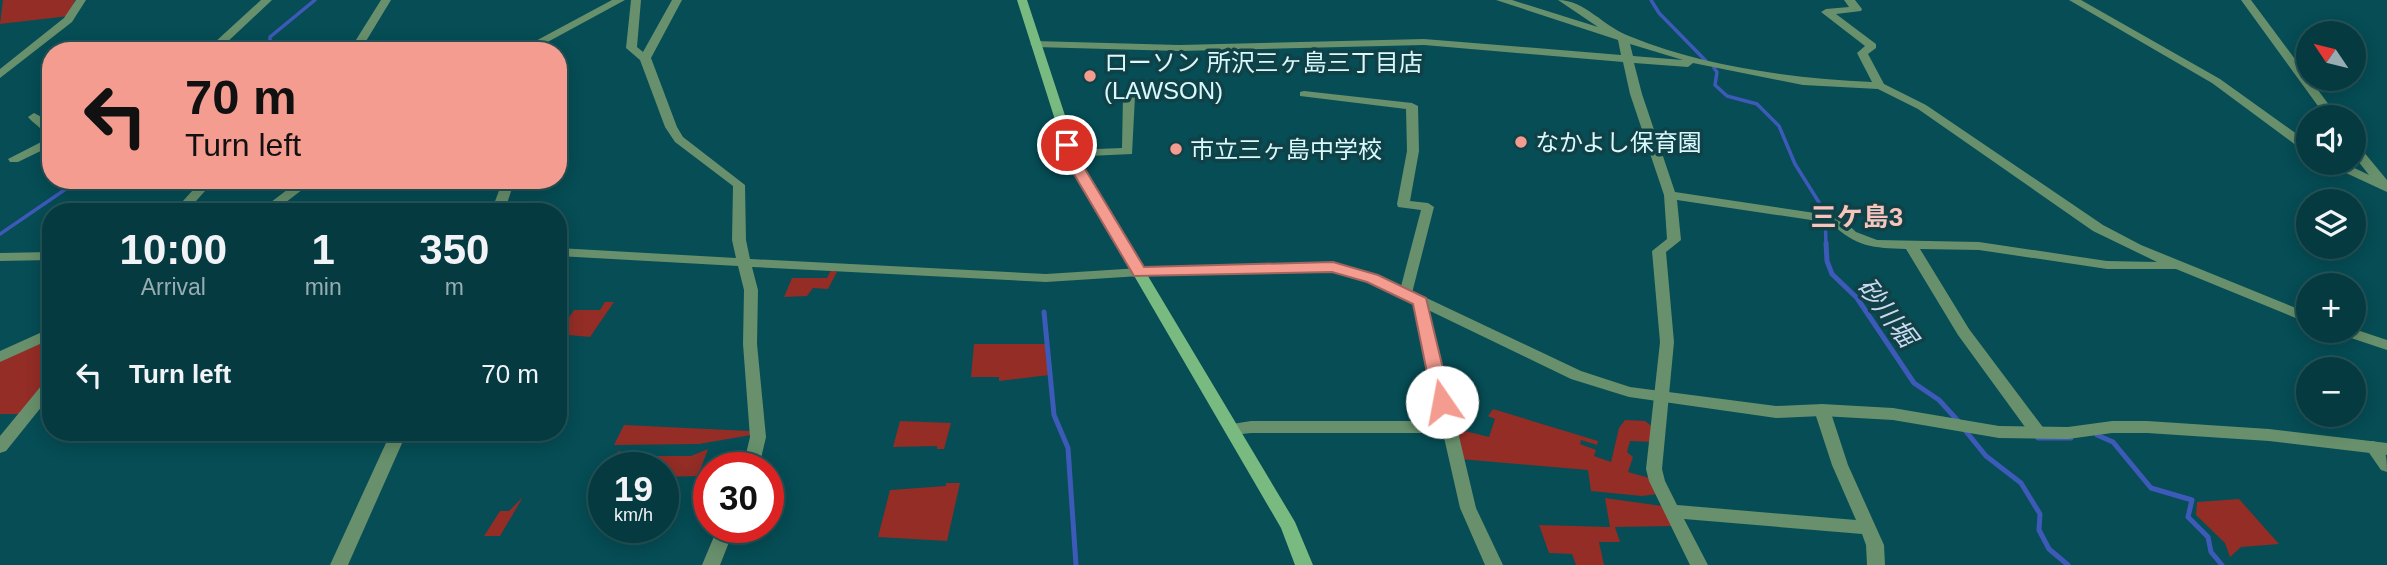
<!DOCTYPE html>
<html lang="en">
<head>
<meta charset="utf-8">
<style>
	body { margin:0; font-family:Arial,"Noto Sans JP",sans-serif; background:#0d4147; color:#f1f3f6; height:100vh; display:flex; flex-direction:column; font-size:26px; white-space:nowrap }
	* { box-sizing:border-box; margin:0 }
	p { font-size:23px; color:#97adb1 }
	.icon { flex:none; width:38px; height:38px; fill:none; stroke:currentColor; stroke-width:2; stroke-linecap:round; stroke-linejoin:round }
	.map { position:relative; flex:1; overflow:hidden }
	.sheet { position:absolute; left:42px; top:203px; width:525px; height:238px; display:flex; flex-direction:column; background:#043a40; border-radius:28px; box-shadow:0 4px 18px #0003,0 0 0 2px #255459 }
	.sheet>* { flex:none }
	.banner { position:absolute; left:42px; top:42px; width:525px; height:147px; border-radius:28px; box-shadow:0 4px 18px #0003,0 0 0 2px #255459; background:#f59c91; color:#111; overflow:hidden }
	.needle { width:46px; rotate:305deg }
	.fabs { position:absolute; left:2296px; top:21px; display:grid; gap:14px }
	.fabs a { display:grid; place-items:center; width:70px; height:70px; border-radius:50%; background:#043a40; box-shadow:0 4px 18px #0003,0 0 0 2px #255459; font-size:35px }
	.speed { position:absolute; left:588px; top:452px; display:flex; gap:14px; font-size:35px; font-weight:700; text-align:center }
	.speed>* { display:grid; place-content:center; width:91px; height:91px; border-radius:50%; background:#043a40; box-shadow:0 4px 18px #0003,0 0 0 2px #255459; line-height:1 }
	.speed small { font-size:18px; font-weight:400 }
	.speed .limit { border:10px solid #d22; background:#fff; color:#111 }
	.pin { position:absolute; display:grid; place-items:center; width:60px; height:60px; color:#fff; margin:-30px; border:4px solid #fff; border-radius:50%; box-shadow:0 2px 7px #0007 }
	.me { position:absolute; width:77px; margin:-38px; rotate:348deg; stroke-linejoin:round; filter:drop-shadow(0 0 5px #0008) }
	.turn { display:flex; align-items:center; gap:24px; height:147px; padding:0 28px; font-size:32px }
	.turn .icon { width:91px; height:91px; stroke-width:2.5 }
	.turn b { display:block; font-size:49px; line-height:60px }
	.eta { display:flex; justify-content:space-evenly; align-items:center; height:119px; text-align:center }
	.eta b { font-size:42px; font-weight:800; line-height:49px }
	ul { padding:0; list-style:none }
	li { display:flex; align-items:center; gap:21px; height:105px; padding:0 28px }
	li div { flex:1 }
	li b { display:block; font-size:26px }
	li em { font-style:normal }
	.map>svg:first-child { display:block }
	.green { fill:#932d26 }
	.lines { fill:none; stroke-linecap:round; stroke-linejoin:round }
	.stream-far1 { stroke:#3d5ab9; stroke-width:3.5 }
	.stream { stroke:#3d5ab9; stroke-width:5 }
	.minor { fill:#68906c; fill-rule:evenodd }
	.tertiary { fill:#68906c; fill-rule:evenodd }
	.secondary { fill:#79ba81; fill-rule:evenodd }
	.route { fill:#f59c91; stroke:#9f655e; stroke-width:2 }
	.poi-dot { fill:#f59c91; stroke:#104147; stroke-width:2.5 }
	.labels { text-anchor:middle; dominant-baseline:central; stroke-width:7; stroke-linejoin:round; paint-order:stroke }
	.poi-label { font-size:24px; fill:#daf9fd; stroke:#104147; text-anchor:start }
	.neighbourhood-label { font-size:26px; font-weight:bold; fill:#f8c5bd; stroke:#104147 }
	.water-label { font-size:26px; font-style:italic; fill:#ccd7f0; stroke:#104147 }
</style>
</head>
<body>
<div class="map">
<svg width="2387" height="565" viewBox="0 0 2387 565">
	<rect width="100%" height="100%" fill="#064d55"/>
	<!-- green -->
	<path class="green" d="M 3,0 L 75,0 L 69,16 L 0,24 Z
		M 831,270 L 837,272 L 828,289 L 813,288 L 807,296 L 784,297 L 792,278 L 827,278 Z
		M 605,302 L 614,302 L 590,337 L 558,334 L 574,310 L 600,310 Z
		M 51,336 L 51,376 L 22,414 L 0,414 L 0,361 Z
		M 974,344 L 1046,344 L 1049,375 L 999,381 L 999,377 L 971,377 Z
		M 1493,409 L 1598,441 L 1597,445 L 1581,440 L 1580,444 L 1596,450 L 1594,456 L 1611,462 L 1619,428 L 1625,420 L 1645,421 L 1653,427 L 1653,442 L 1630,441 L 1627,452 L 1633,457 L 1628,472 L 1653,479 L 1657,494 L 1642,496 L 1591,491 L 1588,470 L 1460,459 L 1453,428 L 1489,437 L 1495,419 L 1488,416 Z
		M 900,421 L 951,423 L 944,449 L 937,449 L 937,446 L 893,447 Z
		M 624,425 L 750,431 L 751,435 L 699,444 L 614,445 Z
		M 708,449 L 698,476 L 663,477 L 663,467 L 605,467 L 610,465 L 618,451 L 642,456 L 691,456 Z
		M 946,483 L 960,483 L 947,541 L 878,537 L 890,490 L 946,486 Z
		M 523,497 L 500,536 L 484,536 L 500,511 L 509,511 Z
		M 1605,498 L 1662,506 L 1675,526 L 1615,527 L 1620,542 L 1599,542 L 1604,565 L 1576,565 L 1572,554 L 1549,553 L 1539,525 L 1610,527 Z
		M 2239,499 L 2279,544 L 2241,547 L 2230,557 L 2225,543 L 2196,515 L 2197,502 Z"/>
	<g class="lines">
		<!-- stream-far1 -->
		<path class="stream-far1" d="M 1651,0 L 1659,13 L 1706,61
			M 262,51 L 270,42 L 270,37 L 315,0
			M 1714,68 L 1717,72 L 1715,85 L 1727,96 L 1757,104 L 1779,126 L 1795,164 L 1825,212 L 1826,245
			M 0,234 L 79,180"/>
		<!-- stream -->
		<path class="stream" d="M 1826,243 L 1827,261 L 1832,274 L 1857,298 L 1914,383 L 1939,400 L 1959,422
			M 1044,312 L 1054,415 L 1068,448 L 1076,565
			M 1964,429 L 1986,456 L 2021,483 L 2040,514 L 2039,530 L 2049,549 L 2068,565
			M 2097,435 L 2113,442 L 2151,488 L 2192,500 L 2188,517 L 2208,537 L 2211,552 L 2222,565
			M 2038,438 L 2071,438"/>
		<!-- minor -->
		<path class="minor" d="M 76,0 L 86,0 L 72,22 L 0,78 L 0,69 L 64,18 Z
			M 261,0 L 272,0 L 223,46 L 222,51 L 211,51 L 214,43 Z
			M 381,0 L 391,0 L 360,51 L 349,51 Z
			M 612,0 L 625,0 L 531,51 L 517,51 Z
			M 631,0 L 641,0 L 637,47 L 643,52 L 672,0 L 682,0 L 651,58 L 677,127 L 683,137 L 745,185 L 746,240 L 750,259 L 1046,274 L 1140,268 L 1147,272 L 1140,276 L 1046,282 L 752,267 L 758,290 L 757,344 L 766,437 L 759,467 L 743,467 L 750,437 L 743,344 L 744,290 L 738,266 L 558,256 L 558,248 L 736,258 L 732,240 L 733,186 L 675,142 L 665,127 L 640,60 L 626,48 Z
			M 1496,0 L 1512,0 L 1598,27 L 1558,0 C 1585,0 1604,27 1629,36 C 1705,67 1791,78 1872,82 L 1857,53 L 1865,46 L 1821,12 L 1826,9 L 1849,7 L 1844,0 L 1855,0 L 1862,9 L 1861,11 L 1836,14 L 1876,44 L 1876,48 L 1868,54 L 1884,84 L 1926,105 L 2103,225 L 2141,245 L 2308,313 L 2308,323 L 2176,269 L 2107,269 L 1979,250 L 1920,249 L 1969,329 L 2045,430 L 2047,434 L 2045,438 L 2033,438 L 1958,335 L 1906,249 C 1873,248 1856,247 1831,223 L 1677,200 L 1681,240 L 1666,252 L 1674,342 L 1662,469 L 1665,481 L 1677,505 L 1856,520 L 1832,465 L 1814,410 L 1816,406 L 1828,406 L 1830,410 L 1848,465 L 1884,545 L 1885,565 L 1867,565 L 1866,545 L 1862,534 L 1684,519 L 1708,565 L 1690,565 L 1649,481 L 1646,469 L 1660,342 L 1652,251 L 1667,239 L 1664,195 L 1630,94 L 1623,62 L 1424,45 L 1179,51 L 1035,47 L 1030,44 L 1035,41 L 1179,45 L 1424,39 L 1621,55 L 1618,40 ZM 1630,44 L 1683,60 L 1633,56 ZM 1634,63 L 1688,67 L 1693,63 L 1803,85 L 1878,89 L 1918,109 L 2093,231 L 2157,262 L 2107,261 L 1979,242 L 1877,240 L 1856,232 L 1840,217 L 1835,216 L 1675,192 L 1642,94 Z
			M 2069,0 L 2081,0 L 2220,79 L 2308,142 L 2308,152 L 2304,151 L 2212,83 Z
			M 2241,0 L 2251,0 L 2338,117 L 2326,117 Z
			M 558,58 L 562,59 L 564,65 L 558,68 Z
			M 1304,91 L 1412,103 L 1418,106 L 1419,151 L 1410,201 L 1428,203 L 1434,207 L 1411,297 L 1401,297 L 1399,294 L 1421,210 L 1398,207 L 1397,204 L 1407,151 L 1406,109 L 1300,96 L 1300,92 Z
			M 1129,93 L 1135,96 L 1132,154 L 1067,157 L 1065,154 L 1067,151 L 1071,150 L 1122,148 L 1123,96 Z
			M 34,113 L 51,122 L 51,137 L 47,136 C 41,127 34,124 28,117 Z
			M 51,137 L 51,146 L 18,162 L 10,162 L 8,159 Z
			M 2354,144 L 2358,145 L 2387,180 L 2387,192 L 2331,166 L 2329,163 L 2344,163 L 2369,175 L 2354,156 Z
			M 202,180 L 215,180 L 186,212 L 173,212 Z
			M 300,180 L 315,180 L 273,212 L 258,212 Z
			M 503,180 L 515,180 L 504,212 L 491,212 Z
			M 51,252 L 51,260 L 0,261 L 0,253 Z
			M 1420,296 L 1427,301 L 1476,508 L 1503,565 L 1485,565 L 1460,508 L 1443,433 L 1251,433 L 1232,435 L 1226,433 L 1224,429 L 1226,425 L 1251,421 L 1440,421 L 1413,301 Z
			M 51,328 L 51,339 L 0,362 L 0,351 Z
			M 2354,329 L 2387,340 L 2387,350 L 2339,334 L 2337,331 Z
			M 51,379 L 51,395 L 6,451 L 0,453 L 0,436 L 46,380 Z
			M 391,432 L 407,432 L 348,565 L 330,565 Z
			M 2373,441 C 2387,446 2387,459 2387,472 L 2381,470 L 2365,447 L 2367,443 Z
			M 718,527 L 735,527 L 720,565 L 702,565 Z"/>
		<!-- tertiary -->
		<path class="tertiary" d="M 1333,263 L 1378,275 L 1581,371 L 1630,387 L 1776,406 L 1822,404 L 1893,408 L 1999,426 L 2068,427 L 2112,421 L 2147,421 L 2269,429 L 2387,443 L 2387,455 L 2269,441 L 2147,433 L 2112,433 L 2068,439 L 1999,438 L 1893,420 L 1822,416 L 1776,418 L 1629,397 L 1571,379 L 1368,281 L 1333,271 L 1140,276 L 1133,272 L 1140,268 Z"/>
		<!-- secondary -->
		<path class="secondary" d="M 1017,0 L 1027,0 L 1081,164 L 1295,522 L 1313,565 L 1295,565 L 1281,528 L 1069,164 Z"/>
	</g>
	<!-- route -->
	<path class="route" d="M 1067,141 L 1074,145 L 1082,164 L 1144,267 L 1333,262 L 1378,275 L 1426,298 L 1451,402 L 1448,406 L 1436,406 L 1433,402 L 1413,304 L 1367,282 L 1332,272 L 1134,276 L 1068,164 L 1060,145 Z"/>
	<!-- markers -->
	<g class="poi-dot">
		<circle cx="1090" cy="76" r="7"/>
		<circle cx="1521" cy="142" r="7"/>
		<circle cx="1176" cy="149" r="7"/>
	</g>
	<g class="labels">
		<!-- poi labels -->
		<g class="poi-label">
			<text x="1104" y="62">ローソン 所沢三ヶ島三丁目店<tspan x="1104" dy="28">(LAWSON)</tspan></text>
			<text x="1535" y="142">なかよし保育園</text>
			<text x="1190" y="149">市立三ヶ島中学校</text>
		</g>
		<!-- neighbourhood labels -->
		<g class="neighbourhood-label">
			<text x="1857" y="217">三ケ島3</text>
		</g>
		<!-- water labels -->
		<g class="water-label">
			<text transform="translate(1887 312) rotate(53)">砂川堀</text>
		</g>
	</g>
</svg>
<div class="fabs">
<a><svg class="needle" viewBox="-14 -14 28 28"><path d="M0-13l5 13h-10z" fill="#e53935"/><path d="M0 13l5-13h-10z" fill="#97adb1"/></svg></a>
<a><svg class="icon" aria-label="sound" viewBox="0 0 24 24"><path d="M4 9h4l5-4v14l-5-4H4zM17 9q2 3 0 6"/></svg></a>
<a><svg class="icon" aria-label="layers" viewBox="0 0 24 24"><path d="M12 4l9 5-9 5-9-5zM3 14l9 5 9-5"/></svg></a>
<a>+</a>
<a>−</a>
</div>
<div class="speed"><div>19<small>km/h</small></div><div class="limit">30</div></div>
<div class="pin" style="left:1067px;top:145px;background:#d93025"><svg class="icon" aria-label="arrive" viewBox="0 0 24 24"><path d="M6 21V4h12l-3 4 3 4H6"/></svg></div>
<svg class="me" style="left:1442px;top:402px" viewBox="-20 -20 40 40"><circle r="19" fill="#fff"/><path d="M0-13L10 11 0 6-10 11z" fill="#f59c91"/></svg>
<div class="banner">
<div class="turn"><svg class="icon" aria-label="left" viewBox="0 0 24 24"><path d="M17 20v-9H6M10 6l-5 5 5 5"/></svg><div><b>70 m</b>Turn left</div></div>
</div>
<section class="sheet">
<div class="eta">
<div><b>10:00</b><p>Arrival</p></div>
<div><b>1</b><p>min</p></div>
<div><b>350</b><p>m</p></div>
</div>
<ul>
<li><svg class="icon" aria-label="left" viewBox="0 0 24 24"><path d="M17 20v-9H6M10 6l-5 5 5 5"/></svg><div><b>Turn left</b></div><em>70 m</em></li>
</ul>
</section>
</div>
</body>
</html>
